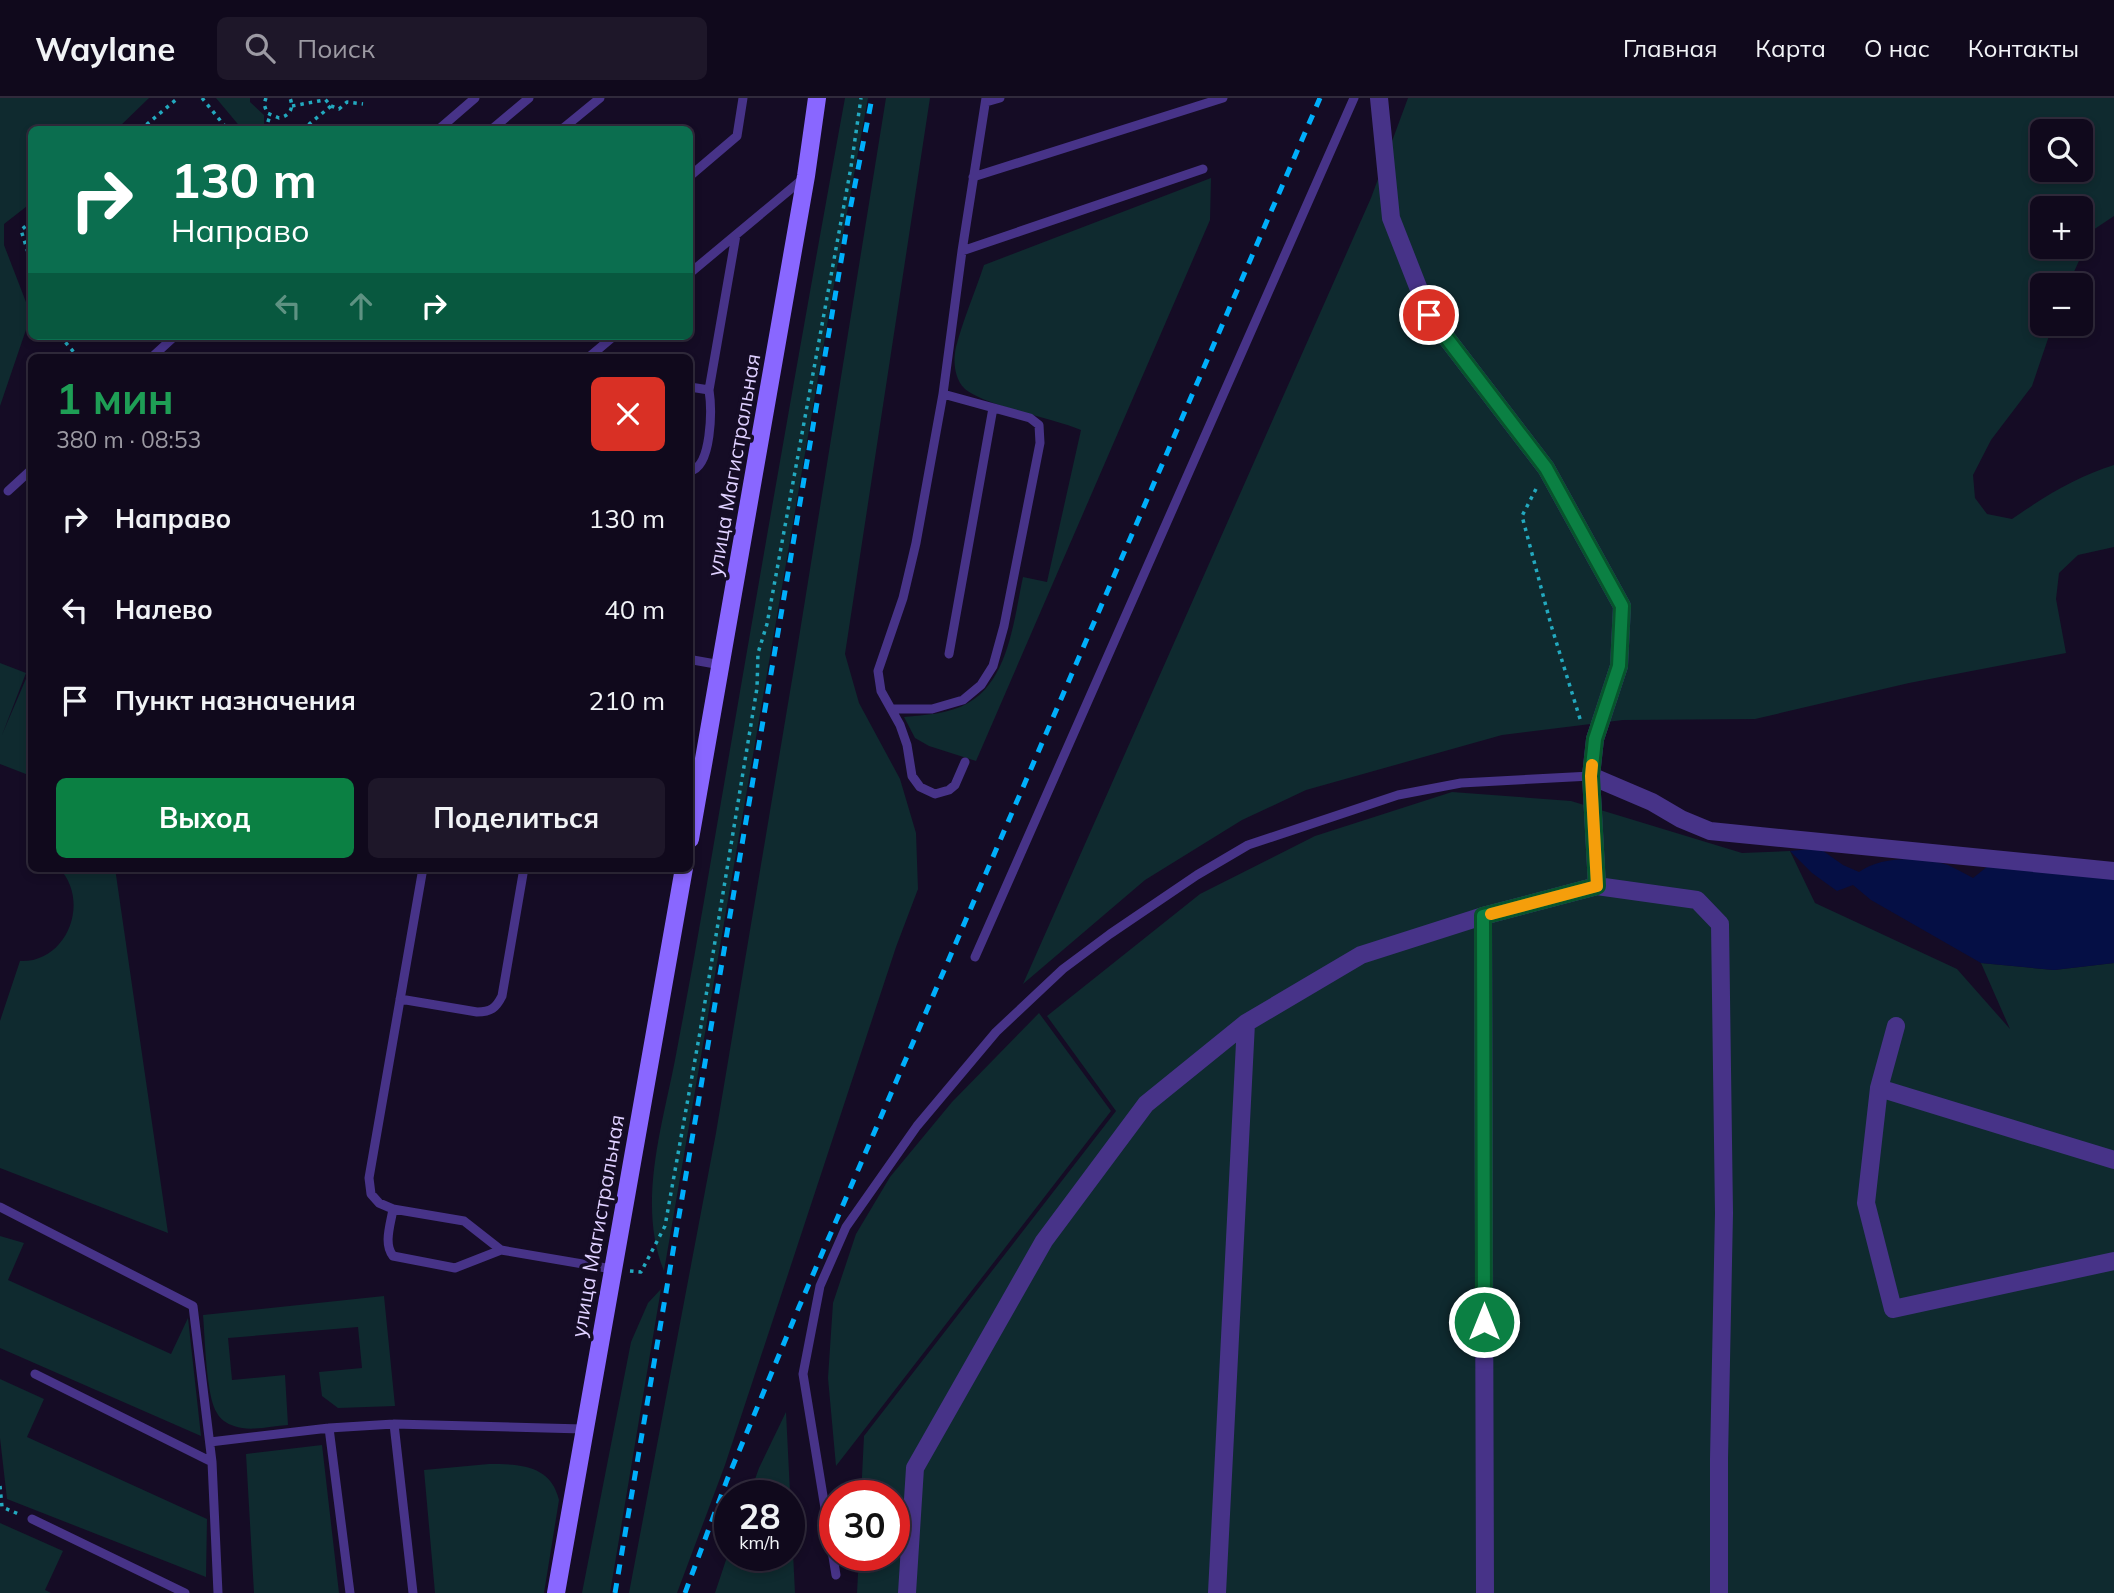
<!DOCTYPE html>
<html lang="ru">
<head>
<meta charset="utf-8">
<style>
	body { margin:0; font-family:Mulish,sans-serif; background:#1e1729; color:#f1f3f6; height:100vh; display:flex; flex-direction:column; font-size:26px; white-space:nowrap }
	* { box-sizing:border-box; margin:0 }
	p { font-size:23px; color:#9c9aa3 }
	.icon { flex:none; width:38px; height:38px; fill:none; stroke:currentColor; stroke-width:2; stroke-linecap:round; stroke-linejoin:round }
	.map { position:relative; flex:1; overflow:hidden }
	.drawer { position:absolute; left:28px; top:256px; width:665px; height:518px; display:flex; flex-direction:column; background:#10091c; border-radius:10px; box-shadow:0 4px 10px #0003,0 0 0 2px #302a3b }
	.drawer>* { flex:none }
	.guide { position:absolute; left:28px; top:28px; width:665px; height:214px; border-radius:10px; box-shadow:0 4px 10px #0003,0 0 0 2px #302a3b; background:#0b6e4f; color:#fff; overflow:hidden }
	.buttons { position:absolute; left:2030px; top:21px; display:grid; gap:14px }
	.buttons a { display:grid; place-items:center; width:63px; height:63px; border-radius:10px; background:#10091c; box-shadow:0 4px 10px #0003,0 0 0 2px #302a3b; font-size:35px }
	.speed { position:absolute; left:714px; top:1382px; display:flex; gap:14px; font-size:35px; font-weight:700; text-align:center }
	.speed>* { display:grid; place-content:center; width:91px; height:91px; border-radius:50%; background:#10091c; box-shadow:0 4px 10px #0003,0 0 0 2px #302a3b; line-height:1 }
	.speed small { font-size:18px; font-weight:400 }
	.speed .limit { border:10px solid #d22; background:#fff; color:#111 }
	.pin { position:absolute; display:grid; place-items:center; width:60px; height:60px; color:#fff; margin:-30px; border:4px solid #fff; border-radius:50%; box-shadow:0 2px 7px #0007 }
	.me { position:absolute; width:77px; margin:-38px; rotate:0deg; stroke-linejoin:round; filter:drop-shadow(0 0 5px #0008) }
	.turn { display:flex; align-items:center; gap:24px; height:147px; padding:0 28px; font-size:32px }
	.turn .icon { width:91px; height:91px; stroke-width:2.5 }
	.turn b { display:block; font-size:49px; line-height:60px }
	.lanes { display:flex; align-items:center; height:66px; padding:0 28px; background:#0003; justify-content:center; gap:35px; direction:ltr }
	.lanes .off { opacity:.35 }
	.round { display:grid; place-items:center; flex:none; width:74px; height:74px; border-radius:10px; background:#1e1729 }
	.overview { display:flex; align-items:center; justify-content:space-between; height:119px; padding:0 28px }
	h1 { font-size:42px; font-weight:700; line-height:52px; color:#1e9e55 }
	.action { display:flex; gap:14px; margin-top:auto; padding:14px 28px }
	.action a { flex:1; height:80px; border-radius:10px; background:#0b8043; color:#fff; font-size:28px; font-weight:700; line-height:80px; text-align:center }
	.action a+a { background:#1e1729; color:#f1f3f6 }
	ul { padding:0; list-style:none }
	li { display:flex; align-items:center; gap:21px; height:91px; padding:0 28px }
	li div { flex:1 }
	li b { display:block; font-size:26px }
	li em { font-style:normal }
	header { display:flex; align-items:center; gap:42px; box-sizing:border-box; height:98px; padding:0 35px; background:#10091c; border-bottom:2px solid #302a3b }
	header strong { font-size:33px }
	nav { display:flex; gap:38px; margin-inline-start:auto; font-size:24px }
	.search { width:490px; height:63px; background:#1e1729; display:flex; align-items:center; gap:18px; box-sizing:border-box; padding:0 24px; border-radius:10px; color:#9c9aa3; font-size:26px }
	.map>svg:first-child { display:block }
	.green { fill:#0f2a2f; fill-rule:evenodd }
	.water { fill:#050f45 }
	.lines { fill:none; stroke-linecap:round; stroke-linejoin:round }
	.path { stroke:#23a9bf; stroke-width:3.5; stroke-dasharray:3.5 5; stroke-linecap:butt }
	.lane { stroke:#473388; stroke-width:9 }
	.street { stroke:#473388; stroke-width:18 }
	.secondary { stroke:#8967ff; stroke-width:18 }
	.rail { stroke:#00affb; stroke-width:5; stroke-dasharray:10 9; stroke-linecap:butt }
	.route-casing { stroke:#07532c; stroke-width:18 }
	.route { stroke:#0b8043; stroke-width:12 }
	.slow { stroke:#f59e0b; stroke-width:12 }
	.labels { text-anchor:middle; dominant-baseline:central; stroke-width:7; stroke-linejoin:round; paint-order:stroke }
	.street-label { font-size:21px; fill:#dfd0ff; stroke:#150c25 }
</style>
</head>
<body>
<header>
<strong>Waylane</strong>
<div class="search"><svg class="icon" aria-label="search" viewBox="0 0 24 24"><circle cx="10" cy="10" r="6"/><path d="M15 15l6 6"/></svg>Поиск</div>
<nav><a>Главная</a><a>Карта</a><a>О нас</a><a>Контакты</a></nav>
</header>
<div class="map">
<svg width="2114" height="1495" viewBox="0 0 2114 1495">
	<rect width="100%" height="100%" fill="#150c25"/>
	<!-- green -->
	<path class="green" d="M 0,0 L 149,0 L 117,31 L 32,32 L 31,105 L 4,126 L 4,147 L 31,217 L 0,308 Z
		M 216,0 L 250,0 L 250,4 L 264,17 L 264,28 L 262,31 L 242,31 Z
		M 845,0 L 868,0 L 838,164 L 664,1173 C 637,1107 662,1029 675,962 C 685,909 695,856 704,803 C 750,535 796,267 845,0 Z
		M 886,0 L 930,0 L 845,556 L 859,605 L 900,681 L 916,735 L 918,791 L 896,849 L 725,1367 L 677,1495 L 629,1495 L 716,1035 L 797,552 Z
		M 1408,0 L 2114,0 L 2114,118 L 2093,132 L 2068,187 L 2042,187 L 2042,226 L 2053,226 L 2032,288 L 1991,342 L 1973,377 L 1975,400 L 1987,416 L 2012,421 C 2045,398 2076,379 2114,367 L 2114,449 L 2078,457 L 2059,475 L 2056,501 L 2066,555 L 1909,585 L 1755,621 L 1623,622 L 1502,637 L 1306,692 L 1242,722 L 1145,782 L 1023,886 L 1371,100 ZM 2042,33 L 2081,33 L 2081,72 L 2042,72 ZM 2042,110 L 2081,110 L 2081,149 L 2042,149 Z
		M 1211,80 L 1210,122 L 976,663 L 929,648 L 915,640 L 904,619 C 925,617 949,616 968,605 C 1009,582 1014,520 1023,479 L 1047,484 L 1081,332 C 1054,320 983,308 964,290 C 954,280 953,262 956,249 C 963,222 975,194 984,167 Z
		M 0,565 L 26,575 L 2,637 L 28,576 L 31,577 L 31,678 L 0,666 Z
		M 1452,694 L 1571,703 L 1742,755 L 1790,753 L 1815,805 L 1957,871 L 2010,931 L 1981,865 L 2054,872 L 2114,865 L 2114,1495 L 857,1495 L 859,1458 L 894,1458 L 894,1398 L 861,1398 L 864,1338 L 1116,1013 L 1047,918 L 1200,796 L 1315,738 Z
		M 59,770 L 115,770 L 168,1135 L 0,1070 L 0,923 L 20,863 C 67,865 91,803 59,770 Z
		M 1039,915 L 1111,1013 L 836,1368 L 828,1280 L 833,1205 L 856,1136 L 890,1079 L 952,1004 Z
		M 0,1138 L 24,1145 L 8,1182 L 171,1256 L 188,1220 L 201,1338 L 0,1250 Z
		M 661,1191 L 610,1495 L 582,1495 L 631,1244 L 648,1205 Z
		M 384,1198 L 395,1308 L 338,1310 L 322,1298 L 319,1274 L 362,1270 L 358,1229 L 228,1240 L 232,1282 L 285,1277 L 288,1327 C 271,1328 250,1334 234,1328 C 227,1326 220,1321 217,1315 C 206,1299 205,1239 203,1217 Z
		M 0,1281 L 44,1301 L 27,1339 L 207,1421 L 206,1479 L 7,1401 L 0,1340 Z
		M 786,1314 L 795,1495 L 715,1495 L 730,1450 L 730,1458 L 789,1458 L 789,1398 L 749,1398 L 759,1370 Z
		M 322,1347 L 339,1495 L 254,1495 L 246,1356 Z
		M 489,1366 C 520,1366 551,1367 559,1402 L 544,1495 L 435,1495 L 424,1372 Z
		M 0,1425 L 63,1453 L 45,1492 L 51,1495 L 0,1495 Z"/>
	<!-- water -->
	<path class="water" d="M 1819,750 L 1843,767 L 1859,774 C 1880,758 1923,758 1948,767 C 1957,771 1965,776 1973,780 L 1988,768 L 2114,781 L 2114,865 L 2054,872 L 1981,865 L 1871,802 L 1853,787 L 1837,793 L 1812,775 L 1790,753 Z"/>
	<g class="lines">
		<!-- path -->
		<path class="path" d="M 202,0 L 228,32
			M 266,0 L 264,6 L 267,15 L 279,20 C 290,18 294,10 290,0
			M 292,8 L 324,2
			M 331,8 L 339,11 L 347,4 L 363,6
			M 140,32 L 178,0
			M 265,32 L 270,18
			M 302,32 L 331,8 L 324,0
			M 32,123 L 21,132 L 32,167
			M 60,238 L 78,259
			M 1536,391 L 1522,418 L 1551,527 L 1581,624
			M 630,1173 L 641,1174 L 665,1128 L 700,934 L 757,590 L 758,555 L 767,526 L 851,69 L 861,0
			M 0,1388 L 2,1409 L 21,1417"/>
		<!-- lane -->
		<path class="lane" d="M 986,4 L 1000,0
			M 438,32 L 475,0
			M 491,32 L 529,0
			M 561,32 L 600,0
			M 690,78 L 737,38 L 743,0
			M 973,79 L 1223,0
			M 962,153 L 1203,71
			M 690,175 L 804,80
			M 152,259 L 175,238
			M 589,259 L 614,238
			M 690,289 L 709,292
			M 690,373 C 712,369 712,311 709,292 L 736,137
			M 8,393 L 32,371
			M 949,556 L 993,310
			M 690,559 L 693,562 L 721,567
			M 892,611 L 932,611 L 963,602 L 981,587 L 993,568 L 1004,528 L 1040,345 L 1039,327 L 1030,320 L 943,296
			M 965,664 L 955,687 L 949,692 L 935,696 L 920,689 L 912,678 L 907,647 L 900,627 L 881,593 L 878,573 L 903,500 L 916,445 L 943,296 L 962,153 L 986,0
			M 423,770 L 369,1080 L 371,1096 L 379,1105 L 393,1111 L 464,1123 L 501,1152 L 612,1171
			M 975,859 L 1354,0
			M 400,901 L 477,914 C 491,914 496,910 502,898 L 524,770
			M 0,1109 L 193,1208 L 212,1364 L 218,1495
			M 393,1111 C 391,1125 383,1146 393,1158 L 455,1170 L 501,1152
			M 35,1276 L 212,1364
			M 394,1326 L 413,1495
			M 329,1330 L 350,1495
			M 210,1344 L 329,1330 L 394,1326 L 583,1331
			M 32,1421 L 185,1495
			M 836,1477 L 803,1276 L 820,1188 L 846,1129 L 917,1028 L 996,934 L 1063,871 L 1110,836 L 1197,777 L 1248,747 L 1398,697 L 1461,685 L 1591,678"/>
		<!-- street -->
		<path class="street" d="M 1379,0 L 1391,120 L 1429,217 L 1546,370 L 1622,508 L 1619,568 L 1595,641 L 1591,678 L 1652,704 L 1681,721 L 1710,733 L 2114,773
			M 1591,678 L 1597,788
			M 1483,818 L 1485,1495
			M 1896,928 L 1879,990 L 1866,1105 L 1893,1211 L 2114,1163
			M 1879,990 L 2114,1062
			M 907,1495 L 915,1370 L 1044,1143 L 1146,1006 L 1246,925 L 1361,857 L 1483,818 L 1597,788 L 1697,802 L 1720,826 L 1724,1115 L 1719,1361 L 1719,1495
			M 1217,1495 L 1246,925"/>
		<!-- secondary -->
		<path class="secondary" d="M 690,741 L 806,78 L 817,0
			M 556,1495 L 684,770"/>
		<!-- rail -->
		<path class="rail" d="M 615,1495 L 848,122 L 872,0
			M 685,1495 L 727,1382 L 799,1209 L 1320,0"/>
	</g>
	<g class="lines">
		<!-- route casing -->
		<g class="route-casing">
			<path id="route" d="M 1429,217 L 1546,370 L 1622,508 L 1619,568 L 1595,641 L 1591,678 L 1597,788 L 1483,818 L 1484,1224"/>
		</g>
		<!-- route -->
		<use href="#route" class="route"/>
		<!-- slow -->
		<path class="slow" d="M 1491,816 L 1597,788 L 1591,678 L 1592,667"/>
	</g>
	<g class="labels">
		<!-- street labels -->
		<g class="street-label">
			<text transform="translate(733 367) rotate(-80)">улица Магистральная</text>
			<text transform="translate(597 1128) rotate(-80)">улица Магистральная</text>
		</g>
	</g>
</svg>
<div class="buttons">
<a><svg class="icon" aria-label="search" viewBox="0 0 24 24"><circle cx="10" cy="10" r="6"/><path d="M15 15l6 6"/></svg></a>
<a>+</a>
<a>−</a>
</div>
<div class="speed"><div>28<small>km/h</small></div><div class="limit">30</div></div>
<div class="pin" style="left:1429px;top:217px;background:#d93025"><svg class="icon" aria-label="arrive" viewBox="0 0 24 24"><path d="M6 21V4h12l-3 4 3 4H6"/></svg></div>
<svg class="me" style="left:1484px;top:1224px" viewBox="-20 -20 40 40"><circle r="17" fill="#0b8043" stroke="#fff" stroke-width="3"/><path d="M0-11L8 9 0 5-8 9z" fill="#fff"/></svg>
<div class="guide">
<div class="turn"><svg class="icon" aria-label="right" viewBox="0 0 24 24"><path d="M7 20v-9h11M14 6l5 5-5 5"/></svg><div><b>130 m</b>Направо</div></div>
<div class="lanes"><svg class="icon off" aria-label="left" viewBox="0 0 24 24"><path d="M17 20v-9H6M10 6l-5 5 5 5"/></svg><svg class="icon off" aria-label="ahead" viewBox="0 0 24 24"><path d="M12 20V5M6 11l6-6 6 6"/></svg><svg class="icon" aria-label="right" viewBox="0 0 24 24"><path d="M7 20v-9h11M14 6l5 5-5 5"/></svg></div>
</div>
<section class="drawer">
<div class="overview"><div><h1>1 мин</h1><p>380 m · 08:53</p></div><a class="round" style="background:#d93025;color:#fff"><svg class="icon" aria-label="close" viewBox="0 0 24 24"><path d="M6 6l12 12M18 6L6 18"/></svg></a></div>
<ul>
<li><svg class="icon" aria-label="right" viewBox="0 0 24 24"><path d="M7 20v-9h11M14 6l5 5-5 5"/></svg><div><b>Направо</b></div><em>130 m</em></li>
<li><svg class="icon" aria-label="left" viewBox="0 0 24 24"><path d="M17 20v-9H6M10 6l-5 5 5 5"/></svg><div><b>Налево</b></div><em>40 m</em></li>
<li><svg class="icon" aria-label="arrive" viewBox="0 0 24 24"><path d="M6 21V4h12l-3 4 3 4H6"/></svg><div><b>Пункт назначения</b></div><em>210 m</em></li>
</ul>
<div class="action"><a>Выход</a><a>Поделиться</a></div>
</section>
</div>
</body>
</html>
